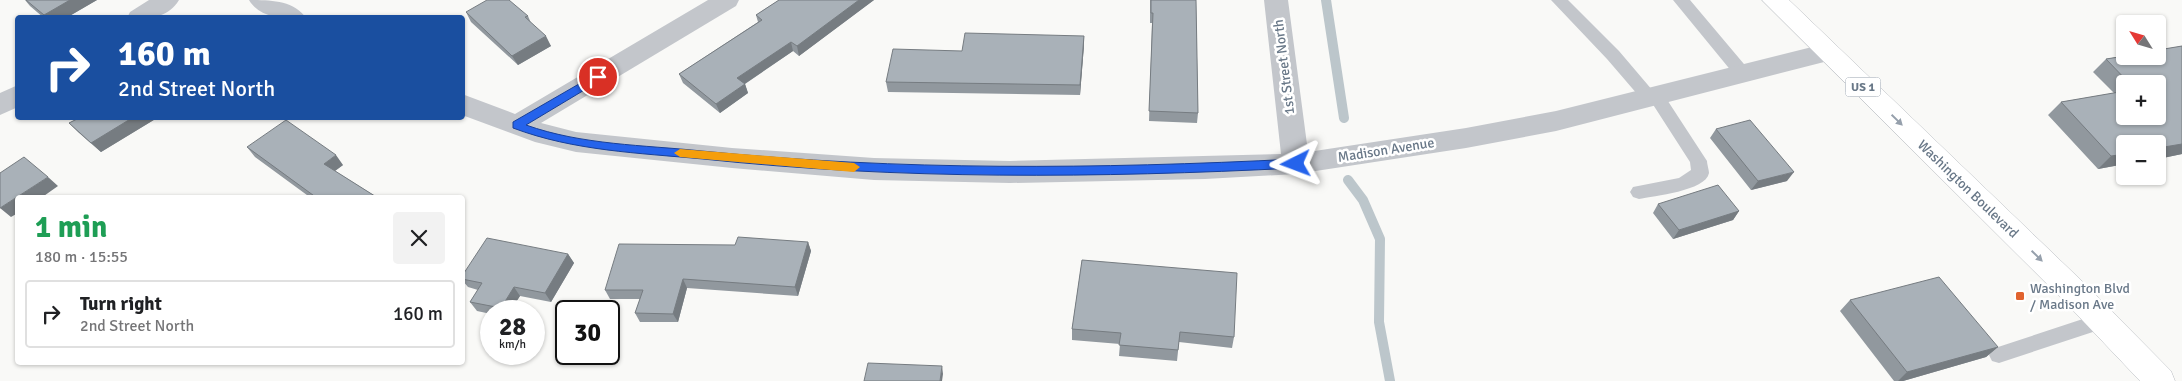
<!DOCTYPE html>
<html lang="en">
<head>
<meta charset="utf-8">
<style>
	body { margin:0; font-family:Signika,sans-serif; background:#f2f2f2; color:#202124; height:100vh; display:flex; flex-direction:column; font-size:19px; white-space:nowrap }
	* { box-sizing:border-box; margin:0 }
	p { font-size:16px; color:#757577 }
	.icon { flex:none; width:28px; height:28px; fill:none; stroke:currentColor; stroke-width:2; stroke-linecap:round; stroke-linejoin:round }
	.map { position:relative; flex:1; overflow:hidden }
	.drawer { position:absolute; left:15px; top:195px; width:450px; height:170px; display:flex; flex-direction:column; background:#fff; border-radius:5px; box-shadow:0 1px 4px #0004 }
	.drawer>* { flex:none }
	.guide { position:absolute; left:15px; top:15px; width:450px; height:105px; border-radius:5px; box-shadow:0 1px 4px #0004; background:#1a4fa0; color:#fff; overflow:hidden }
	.needle { width:32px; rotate:307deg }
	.controls { position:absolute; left:2116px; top:15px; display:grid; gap:10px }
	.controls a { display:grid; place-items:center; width:50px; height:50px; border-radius:5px; background:#fff; box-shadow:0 1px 4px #0004; font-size:25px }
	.speed { position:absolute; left:480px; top:300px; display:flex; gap:10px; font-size:25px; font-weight:700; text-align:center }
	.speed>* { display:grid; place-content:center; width:65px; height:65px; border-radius:50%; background:#fff; box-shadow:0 1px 4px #0004; line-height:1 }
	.speed small { font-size:12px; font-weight:400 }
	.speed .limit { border:2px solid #111; border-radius:8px; background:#fff; color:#111 }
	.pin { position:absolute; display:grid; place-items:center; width:42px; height:42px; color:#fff; margin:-21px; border:2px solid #fff; border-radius:50%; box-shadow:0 1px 5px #0007 }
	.me { position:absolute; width:55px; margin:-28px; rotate:267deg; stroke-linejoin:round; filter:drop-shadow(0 0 4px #0008) }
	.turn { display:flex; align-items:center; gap:18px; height:105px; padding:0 20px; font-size:22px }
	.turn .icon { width:65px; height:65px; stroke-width:2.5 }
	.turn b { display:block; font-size:35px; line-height:42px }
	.round { display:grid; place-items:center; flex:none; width:52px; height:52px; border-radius:5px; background:#f2f2f2 }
	.overview { display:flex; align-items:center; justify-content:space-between; height:85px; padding:0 20px }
	h1 { font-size:30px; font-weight:700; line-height:38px; color:#1e9e55 }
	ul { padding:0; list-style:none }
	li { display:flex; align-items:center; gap:15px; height:68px; margin:0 10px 8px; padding:0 10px; border:2px solid #e0e0e0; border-radius:5px }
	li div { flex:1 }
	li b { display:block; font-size:19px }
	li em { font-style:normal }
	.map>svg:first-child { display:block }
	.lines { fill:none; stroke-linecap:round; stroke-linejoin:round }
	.stream { stroke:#bcc6cb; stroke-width:10 }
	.primary-casing { stroke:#b6babf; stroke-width:1 }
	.service { fill:#c3c6cb; fill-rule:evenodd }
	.minor { fill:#c3c6cb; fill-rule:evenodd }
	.primary { fill:#fff; fill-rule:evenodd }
	.wall { fill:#91989e; fill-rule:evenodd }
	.shaded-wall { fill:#767c81 }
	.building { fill:#a9b1b8; stroke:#767c81 }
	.oneway { fill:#96a0ac }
	.route { fill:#2563eb; stroke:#184099 }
	.slow { fill:#f59e0b }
	.poi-dot { fill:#e1632f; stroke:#fff; stroke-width:2 }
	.labels { text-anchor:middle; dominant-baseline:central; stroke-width:5; stroke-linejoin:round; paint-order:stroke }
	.shield { fill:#fff; stroke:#96a0ac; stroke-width:1 }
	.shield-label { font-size:12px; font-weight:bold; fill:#697888 }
	.street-label { font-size:14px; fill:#697888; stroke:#fff }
	.poi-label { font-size:14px; fill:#697888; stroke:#fff; text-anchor:start }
</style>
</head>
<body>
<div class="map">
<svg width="2182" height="381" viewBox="0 0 2182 381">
	<rect width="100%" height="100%" fill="#f9f9f7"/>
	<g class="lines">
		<!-- stream -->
		<path class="stream" d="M 1326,0 L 1344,118
			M 1348,180 L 1363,200 L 1380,239 L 1379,322 L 1390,381"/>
		<!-- primary casing -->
		<g class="primary-casing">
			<path id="primary" d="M 1762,0 L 1789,0 L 2085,284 L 2171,371 L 2175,381 L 2140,381 L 2065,302 Z"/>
		</g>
		<!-- service -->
		<path class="service" d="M 1551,0 L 1568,0 L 1619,51 L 1653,91 L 1662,92 L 1707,161 C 1707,164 1709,170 1709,173 C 1706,191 1653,196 1639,199 L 1633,197 L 1630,192 L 1633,187 L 1679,178 L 1691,170 L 1690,162 L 1652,103 L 1644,102 L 1607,59 Z
			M 1673,0 L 1690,0 L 1749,70 L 1751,74 L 1749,78 L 1737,78 Z
			M 2101,313 L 2108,315 L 2110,321 L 2108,327 L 1999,363 L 1992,361 L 1989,355 L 1992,349 Z"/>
		<!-- minor -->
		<path class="minor" d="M 149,0 L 179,0 C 167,20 147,18 127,18 L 130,12 Z
			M 249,0 C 269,0 294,0 306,18 C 286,18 261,20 249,0 Z
			M 708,0 L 739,0 L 736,6 L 541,123 L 576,132 L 732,148 L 874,158 L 1010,161 L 1281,154 L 1264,0 L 1288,0 L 1308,152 L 1466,128 L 1556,111 L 1828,43 L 1837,46 L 1841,52 L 1837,58 L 1828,61 L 1556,131 L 1466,148 L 1296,174 L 1205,179 L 1010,183 L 874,180 L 732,168 L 576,152 L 535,142 L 462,115 L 462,94 L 515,114 Z
			M 18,85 L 18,107 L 0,115 L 0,93 Z"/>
		<!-- primary -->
		<use href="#primary" class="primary"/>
	</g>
	<!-- wall -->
	<path class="wall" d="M 25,0 L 97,0 L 66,18 L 44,18 L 30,6 Z
		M 779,0 L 874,0 L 799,56 L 793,51 L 745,84 L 748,93 L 720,113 L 683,83 L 679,74 L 758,22 L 756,15 Z
		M 1150,0 L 1196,0 L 1198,113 L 1197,123 L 1149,121 L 1152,23 L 1150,23 Z
		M 466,12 L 528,16 L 531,23 L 551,46 L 518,65 L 471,22 Z
		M 1084,36 L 1084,45 L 1080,95 L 888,92 L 886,82 L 962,51 Z
		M 2182,46 L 2182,154 L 2158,159 L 2158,144 L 2125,144 L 2125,164 L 2098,169 L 2048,115 L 2061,102 L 2114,93 L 2093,72 L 2106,59 ZM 2125,84 L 2158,84 L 2125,116 Z
		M 79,118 L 157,118 L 101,152 L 79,133 L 69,123 Z
		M 1716,129 L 1787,181 L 1751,190 L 1710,138 Z
		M 247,147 L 343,165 L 335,171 L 378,198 L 311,198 L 255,157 Z
		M 1658,204 L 1739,211 L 1733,220 L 1673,239 L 1653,213 Z
		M 808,242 L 811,251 L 798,296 L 687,288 L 678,322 L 640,322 L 635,313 L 640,299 L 610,299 L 605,290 L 735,245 Z
		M 568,254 L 574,263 L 551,302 L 520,296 L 510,311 L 491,311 L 491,314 L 477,311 L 470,302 L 478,290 L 468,287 L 462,280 L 462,276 Z
		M 1082,260 L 1234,337 L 1232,348 L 1179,342 L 1177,361 L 1119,356 L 1120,344 L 1072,340 L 1072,329 Z
		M 1850,300 L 1998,347 L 1986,357 L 1903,381 L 1894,381 L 1840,311 Z"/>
	<!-- shaded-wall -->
	<path class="shaded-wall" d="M 70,0 L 97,0 L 66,18 L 47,18 L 44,15 Z
		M 859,0 L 874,0 L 799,56 L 797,46 Z
		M 546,36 L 551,46 L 518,65 L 512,56 Z
		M 1084,36 L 1084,45 L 1080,95 L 1080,85 Z
		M 791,42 L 793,51 L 740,87 L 737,78 Z
		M 745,84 L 748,93 L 720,113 L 716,104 Z
		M 132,118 L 157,118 L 101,152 L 91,143 Z
		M 2182,144 L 2182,154 L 2158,159 L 2158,148 Z
		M 2125,154 L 2125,164 L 2098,169 L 2111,156 Z
		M 336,155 L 343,165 L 332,173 L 324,164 Z
		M 1794,172 L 1787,181 L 1751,190 L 1758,181 Z
		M 48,177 L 58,186 L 41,198 L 18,198 L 18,213 L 11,217 L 0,208 Z
		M 1739,211 L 1733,220 L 1673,239 L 1679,230 Z
		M 808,242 L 811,251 L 798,296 L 795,287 Z
		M 568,254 L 574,263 L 551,302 L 545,293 Z
		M 683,279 L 687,288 L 678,322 L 673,314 Z
		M 514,287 L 520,296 L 510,311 L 503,311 L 501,308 Z
		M 1998,347 L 1986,357 L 1903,381 L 1898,381 L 1907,372 Z
		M 942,366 L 943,374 L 942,381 L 940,381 Z"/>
	<!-- building -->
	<path class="building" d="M 26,0 L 70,0 L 44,15 Z
		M 487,0 L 509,0 L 528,16 L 525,17 L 546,36 L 512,56 L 466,12 Z
		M 779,0 L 859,0 L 797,46 L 791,42 L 737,78 L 745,84 L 716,104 L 679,74 L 762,20 L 756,15 Z
		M 1151,0 L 1196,0 L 1198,113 L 1149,111 L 1153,13 L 1151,13 Z
		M 965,33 L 1084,36 L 1080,85 L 886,82 L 893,49 L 962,51 Z
		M 2182,46 L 2182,144 L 2158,148 L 2158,144 L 2125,144 L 2125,154 L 2111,156 L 2061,102 L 2125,91 L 2125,116 L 2158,116 L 2158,84 L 2130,84 L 2106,59 L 2125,56 L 2158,56 L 2158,50 Z
		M 79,118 L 132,118 L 91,143 L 69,123 Z
		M 286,120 L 336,155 L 324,164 L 378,198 L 317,198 L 247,147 Z
		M 1750,120 L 1794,172 L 1758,181 L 1716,129 Z
		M 24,157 L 48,177 L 0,208 L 0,173 Z
		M 1718,185 L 1739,211 L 1679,230 L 1658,204 Z
		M 738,237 L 808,242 L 795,287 L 683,279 L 673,314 L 635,313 L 643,290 L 605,290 L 619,244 L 735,245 Z
		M 487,238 L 568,254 L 545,293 L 514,287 L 501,308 L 470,302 L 482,283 L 462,279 L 462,276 Z
		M 1082,260 L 1237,273 L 1234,337 L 1180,332 L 1178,350 L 1119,345 L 1121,333 L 1072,329 Z
		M 1939,277 L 1998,347 L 1907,372 L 1850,300 Z
		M 868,363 L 942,366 L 940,381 L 864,381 Z"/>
	<!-- one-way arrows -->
	<defs><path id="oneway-solid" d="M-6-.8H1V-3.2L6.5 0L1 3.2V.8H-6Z" transform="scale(1.25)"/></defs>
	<g class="oneway">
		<use href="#oneway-solid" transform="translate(1897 120) rotate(44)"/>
		<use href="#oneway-solid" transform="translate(2037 256) rotate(44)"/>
	</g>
	<!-- route -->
	<path class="route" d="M 598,73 L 601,74 L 601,80 L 526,125 C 582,145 644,145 702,151 C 900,171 1098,169 1296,159 L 1301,164 L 1296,168 C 1098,178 900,180 703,159 C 639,153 574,151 513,128 L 513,122 Z"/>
	<!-- slow -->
	<path class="slow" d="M 680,149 L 854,163 L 860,167 L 854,172 L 680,157 L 674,153 Z"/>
	<!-- markers -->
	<rect class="poi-dot" x="2015" y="291" width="10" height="10" rx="2.5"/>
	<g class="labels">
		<!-- shield labels -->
		<rect class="shield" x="1845.5" y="77.5" width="35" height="19" rx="4"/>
		<g class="shield-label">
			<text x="1863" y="87">US 1</text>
		</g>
		<!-- street labels -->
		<g class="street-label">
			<text transform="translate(1284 67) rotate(-97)">1st Street North</text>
			<text transform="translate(1386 150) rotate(-9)">Madison Avenue</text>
			<text transform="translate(1968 189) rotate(44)">Washington Boulevard</text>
		</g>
		<!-- poi labels -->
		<g class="poi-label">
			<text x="2030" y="288">Washington Blvd<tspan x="2030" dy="16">/ Madison Ave</tspan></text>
		</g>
	</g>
</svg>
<div class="controls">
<a><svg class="needle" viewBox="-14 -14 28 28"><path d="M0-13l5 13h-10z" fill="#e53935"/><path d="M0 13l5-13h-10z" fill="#757577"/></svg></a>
<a>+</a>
<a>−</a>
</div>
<div class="speed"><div>28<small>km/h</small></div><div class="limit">30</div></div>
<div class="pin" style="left:598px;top:77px;background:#d93025"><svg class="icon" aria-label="arrive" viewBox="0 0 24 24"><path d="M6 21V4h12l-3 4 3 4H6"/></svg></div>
<svg class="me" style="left:1296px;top:164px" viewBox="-20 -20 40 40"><path d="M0-17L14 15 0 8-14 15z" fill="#2563eb" stroke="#fff" stroke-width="4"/></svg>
<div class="guide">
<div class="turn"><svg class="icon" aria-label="right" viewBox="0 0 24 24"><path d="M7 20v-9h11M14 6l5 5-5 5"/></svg><div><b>160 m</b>2nd Street North</div></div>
</div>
<section class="drawer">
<div class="overview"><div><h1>1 min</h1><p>180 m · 15:55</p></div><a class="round"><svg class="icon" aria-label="close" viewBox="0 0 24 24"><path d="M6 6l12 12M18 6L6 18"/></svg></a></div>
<ul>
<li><svg class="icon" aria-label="right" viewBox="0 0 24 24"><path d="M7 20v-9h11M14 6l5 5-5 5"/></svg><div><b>Turn right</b><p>2nd Street North</p></div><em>160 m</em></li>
</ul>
</section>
</div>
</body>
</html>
